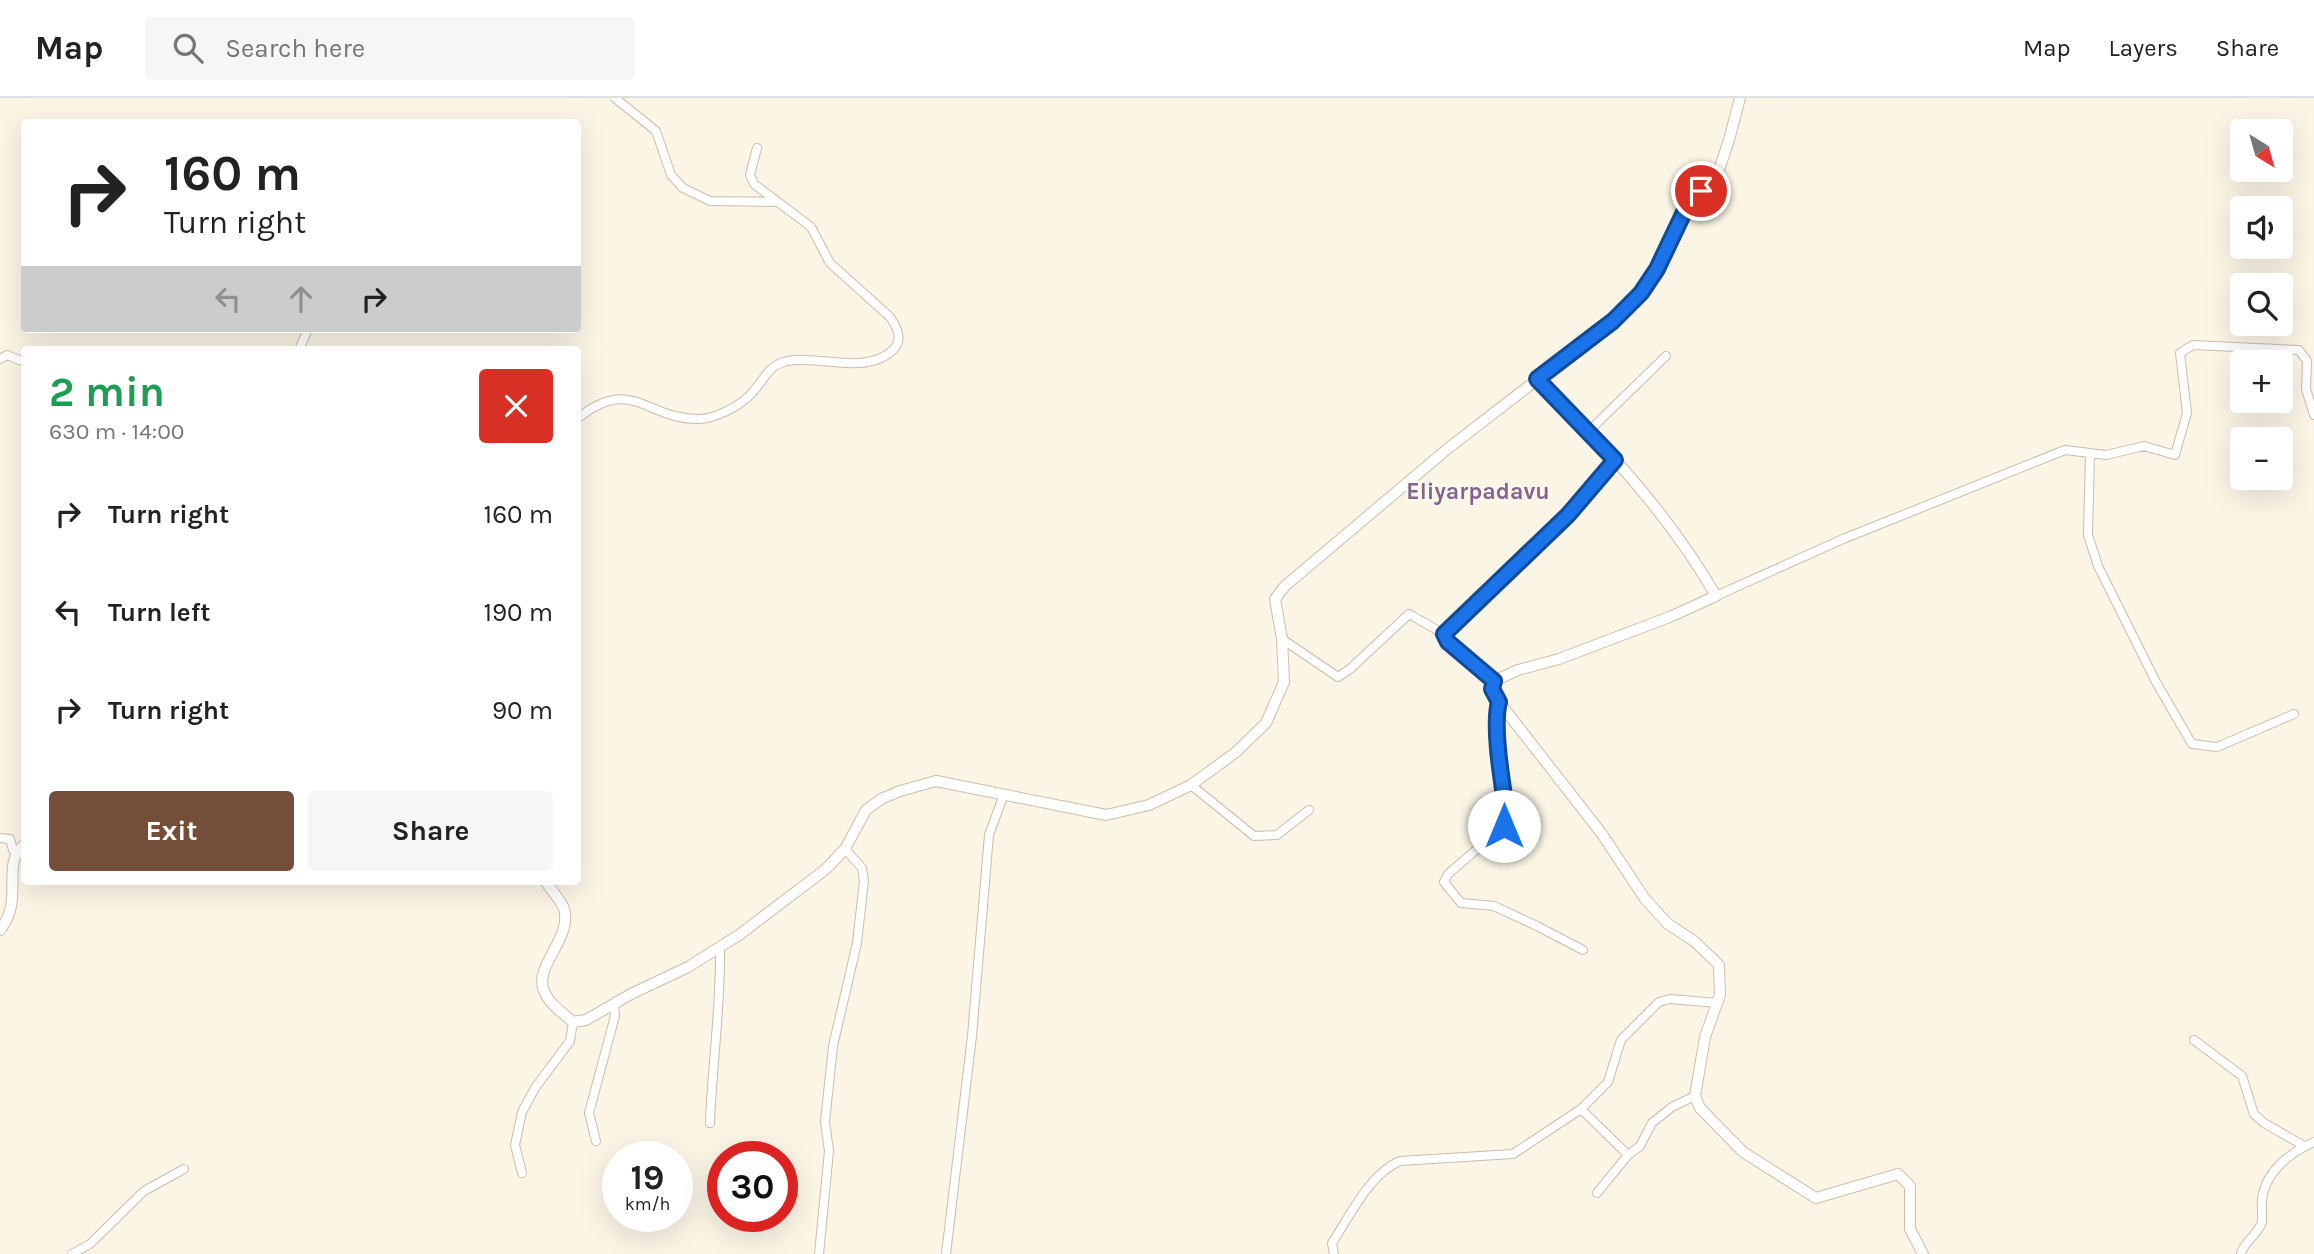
<!DOCTYPE html>
<html lang="en">
<head>
<meta charset="utf-8">
<style>
	body { margin:0; font-family:Karla,sans-serif; background:#f6f6f6; color:#222; height:100vh; display:flex; flex-direction:column; font-size:26px; white-space:nowrap }
	* { box-sizing:border-box; margin:0 }
	p { font-size:23px; color:#767676 }
	.icon { flex:none; width:38px; height:38px; fill:none; stroke:currentColor; stroke-width:2; stroke-linecap:round; stroke-linejoin:round }
	.map { position:relative; flex:1; overflow:hidden }
	.drawer { position:absolute; left:21px; top:248px; width:560px; height:539px; display:flex; flex-direction:column; background:#fff; border-radius:7px; box-shadow:0 7px 28px #0002 }
	.drawer>* { flex:none }
	.hud { position:absolute; left:21px; top:21px; width:560px; height:214px; border-radius:7px; box-shadow:0 7px 28px #0002; background:#fff; color:#222; overflow:hidden }
	.needle { width:46px; rotate:143deg }
	.tools { position:absolute; left:2230px; top:21px; display:grid; gap:14px }
	.tools a { display:grid; place-items:center; width:63px; height:63px; border-radius:7px; background:#fff; box-shadow:0 7px 28px #0002; font-size:35px }
	.speed { position:absolute; left:602px; top:1043px; display:flex; gap:14px; font-size:35px; font-weight:700; text-align:center }
	.speed>* { display:grid; place-content:center; width:91px; height:91px; border-radius:50%; background:#fff; box-shadow:0 7px 28px #0002; line-height:1 }
	.speed small { font-size:18px; font-weight:400 }
	.speed .limit { border:10px solid #d22; background:#fff; color:#111 }
	.pin { position:absolute; display:grid; place-items:center; width:60px; height:60px; color:#fff; margin:-30px; border:4px solid #fff; border-radius:50%; box-shadow:0 2px 7px #0007 }
	.me { position:absolute; width:77px; margin:-38px; rotate:0deg; stroke-linejoin:round; filter:drop-shadow(0 0 5px #0008) }
	.turn { display:flex; align-items:center; gap:24px; height:147px; padding:0 28px; font-size:32px }
	.turn .icon { width:91px; height:91px; stroke-width:2.5 }
	.turn b { display:block; font-size:49px; line-height:60px }
	.lanes { display:flex; align-items:center; height:66px; padding:0 28px; background:#0003; justify-content:center; gap:35px; direction:ltr }
	.lanes .off { opacity:.35 }
	.round { display:grid; place-items:center; flex:none; width:74px; height:74px; border-radius:7px; background:#f6f6f6 }
	.headline { display:flex; align-items:center; justify-content:space-between; height:119px; padding:0 28px }
	h1 { font-size:42px; font-weight:700; line-height:52px; color:#1e9e55 }
	.button { display:flex; gap:14px; margin-top:auto; padding:14px 28px }
	.button a { flex:1; height:80px; border-radius:7px; background:#744e39; color:#fff; font-size:28px; font-weight:700; line-height:80px; text-align:center }
	.button a+a { background:#f6f6f6; color:#222 }
	ul { padding:0; list-style:none }
	li { display:flex; align-items:center; gap:21px; height:98px; padding:0 28px }
	li div { flex:1 }
	li b { display:block; font-size:26px }
	li em { font-style:normal }
	header { display:flex; align-items:center; gap:42px; box-sizing:border-box; height:98px; padding:0 35px; background:#fff; border-bottom:2px solid #e0e0e0 }
	header strong { font-size:33px }
	nav { display:flex; gap:38px; margin-inline-start:auto; font-size:24px }
	.search { width:490px; height:63px; background:#f6f6f6; display:flex; align-items:center; gap:18px; box-sizing:border-box; padding:0 24px; border-radius:7px; color:#767676; font-size:26px }
	.map>svg:first-child { display:block }
	.lines { fill:none; stroke-linecap:round; stroke-linejoin:round }
	.minor-casing { stroke:#cabdac; stroke-width:10 }
	.secondary-casing { stroke:#cdbeaa; stroke-width:12 }
	.minor { stroke:#fff; stroke-width:8 }
	.secondary { stroke:#fff; stroke-width:10 }
	.route-casing { stroke:#114b97; stroke-width:18 }
	.route { stroke:#1a73e8; stroke-width:12 }
	.labels { text-anchor:middle; dominant-baseline:central; stroke-width:5; stroke-linejoin:round; paint-order:stroke }
	.quarter-label { font-size:23px; font-weight:bold; fill:#85658c; stroke:#fdf8eb }
</style>
</head>
<body>
<header>
<strong>Map</strong>
<div class="search"><svg class="icon" aria-label="search" viewBox="0 0 24 24"><circle cx="10" cy="10" r="6"/><path d="M15 15l6 6"/></svg>Search here</div>
<nav><a>Map</a><a>Layers</a><a>Share</a></nav>
</header>
<div class="map">
<svg width="2314" height="1156" viewBox="0 0 2314 1156">
	<rect width="100%" height="100%" fill="#faf5e5"/>
	<g class="lines">
		<!-- minor casing -->
		<g class="minor-casing">
			<path id="minor" d="M 615,0 L 656,33 L 671,77 L 683,90 L 710,103 L 777,104
				M 299,252 L 308,231
				M 0,261 L 7,257 L 24,264
				M 578,320 C 632,277 645,321 698,321 C 715,321 738,309 750,297 C 762,286 767,268 784,264 C 818,255 864,279 893,252 C 904,242 897,229 890,219 L 830,165 L 811,129 L 754,86 L 750,77 L 757,50
				M 1589,333 L 1666,258
				M 2090,355 L 2088,437 L 2098,468 L 2156,584 L 2192,646 L 2217,649 L 2294,616
				M 1716,498 L 1843,441 L 2065,352 L 2106,357 L 2144,348 L 2175,357 L 2187,315 L 2180,255 L 2193,247 L 2299,252 L 2307,263 L 2306,291 L 2314,317
				M 1444,536 L 1568,417 L 1615,362
				M 1282,541 L 1338,579 L 1350,571 L 1409,516 L 1444,536 L 1449,544 L 1494,583
				M 1499,604 C 1489,644 1514,688 1504,728 L 1448,776 L 1444,784 L 1461,805 L 1494,808 L 1537,828 L 1583,852
				M 1191,687 L 1254,738 L 1277,737 L 1309,712
				M 0,740 L 10,741 L 13,752
				M 2194,942 L 2242,978 L 2254,1016 L 2264,1025 L 2304,1048
				M 1581,1011 L 1628,1057
				M 710,1025 C 712,967 721,909 720,851
				M 596,1043 L 589,1015 L 615,918 L 614,906
				M 522,1075 L 515,1047 L 522,1014 L 535,990 L 570,943 L 573,924
				M 1597,1095 L 1628,1057 L 1640,1048 L 1652,1025 L 1672,1009 L 1695,998
				M 72,1156 L 90,1146 L 144,1093 L 184,1071
				M 819,1156 L 829,1053 L 825,1024 L 833,948 L 857,845 L 864,783 L 862,770 L 845,751
				M 946,1156 L 972,938 L 989,737 L 1004,696
				M 1334,1156 L 1332,1145 C 1350,1118 1370,1075 1400,1063 L 1513,1056 L 1581,1011 L 1608,984 L 1621,942 L 1659,904 L 1670,901 L 1718,905
				M 2241,1156 C 2244,1143 2258,1137 2262,1124 C 2263,1118 2261,1109 2262,1102 C 2265,1074 2289,1055 2314,1044"/>
		</g>
		<!-- secondary casing -->
		<g class="secondary-casing">
			<path id="secondary" d="M 1537,281 C 1604,347 1669,416 1716,498 L 1672,518 L 1559,561 L 1518,572 L 1494,583 L 1491,591 L 1499,604 L 1602,736 L 1645,801 L 1668,826 L 1694,843 L 1719,867 L 1720,897 L 1705,939 L 1695,998 L 1700,1010 L 1743,1054 L 1816,1100 L 1898,1076 L 1910,1088 L 1910,1131 L 1923,1156
				M 546,784 C 551,792 561,802 564,811 C 573,840 533,868 544,893 C 549,906 563,915 573,924 L 586,922 L 631,896 L 688,869 L 739,837 L 826,771 L 845,751 L 866,712 L 881,701 L 900,693 L 936,683 L 1106,717 L 1149,707 L 1191,687 L 1236,654 L 1266,625 L 1284,584 L 1282,541 L 1275,501 L 1285,488 L 1446,352 L 1613,223 L 1641,195 L 1657,171 L 1686,110 L 1701,93 L 1716,81 L 1729,42 L 1740,0
				M 0,832 C 25,802 0,767 24,747"/>
		</g>
		<!-- minor -->
		<use href="#minor" class="minor"/>
		<!-- secondary -->
		<use href="#secondary" class="secondary"/>
	</g>
	<g class="lines">
		<!-- route casing -->
		<g class="route-casing">
			<path id="route" d="M 1504,728 L 1507,718 C 1503,689 1492,630 1499,604 L 1492,591 L 1494,583 L 1448,544 L 1444,536 L 1568,417 L 1615,362 L 1537,281 L 1613,223 L 1641,195 L 1657,171 L 1686,110 L 1701,93"/>
		</g>
		<!-- route -->
		<use href="#route" class="route"/>
	</g>
	<g class="labels">
		<!-- quarter labels -->
		<g class="quarter-label">
			<text x="1478" y="393">Eliyarpadavu</text>
		</g>
	</g>
</svg>
<div class="tools">
<a><svg class="needle" viewBox="-14 -14 28 28"><path d="M0-13l5 13h-10z" fill="#e53935"/><path d="M0 13l5-13h-10z" fill="#767676"/></svg></a>
<a><svg class="icon" aria-label="sound" viewBox="0 0 24 24"><path d="M4 9h4l5-4v14l-5-4H4zM17 9q2 3 0 6"/></svg></a>
<a><svg class="icon" aria-label="search" viewBox="0 0 24 24"><circle cx="10" cy="10" r="6"/><path d="M15 15l6 6"/></svg></a>
<a>+</a>
<a>−</a>
</div>
<div class="speed"><div>19<small>km/h</small></div><div class="limit">30</div></div>
<div class="pin" style="left:1701px;top:93px;background:#d93025"><svg class="icon" aria-label="arrive" viewBox="0 0 24 24"><path d="M6 21V4h12l-3 4 3 4H6"/></svg></div>
<svg class="me" style="left:1504px;top:728px" viewBox="-20 -20 40 40"><circle r="19" fill="#fff"/><path d="M0-13L10 11 0 6-10 11z" fill="#1a73e8"/></svg>
<div class="hud">
<div class="turn"><svg class="icon" aria-label="right" viewBox="0 0 24 24"><path d="M7 20v-9h11M14 6l5 5-5 5"/></svg><div><b>160 m</b>Turn right</div></div>
<div class="lanes"><svg class="icon off" aria-label="left" viewBox="0 0 24 24"><path d="M17 20v-9H6M10 6l-5 5 5 5"/></svg><svg class="icon off" aria-label="ahead" viewBox="0 0 24 24"><path d="M12 20V5M6 11l6-6 6 6"/></svg><svg class="icon" aria-label="right" viewBox="0 0 24 24"><path d="M7 20v-9h11M14 6l5 5-5 5"/></svg></div>
</div>
<section class="drawer">
<div class="headline"><div><h1>2 min</h1><p>630 m · 14:00</p></div><a class="round" style="background:#d93025;color:#fff"><svg class="icon" aria-label="close" viewBox="0 0 24 24"><path d="M6 6l12 12M18 6L6 18"/></svg></a></div>
<ul>
<li><svg class="icon" aria-label="right" viewBox="0 0 24 24"><path d="M7 20v-9h11M14 6l5 5-5 5"/></svg><div><b>Turn right</b></div><em>160 m</em></li>
<li><svg class="icon" aria-label="left" viewBox="0 0 24 24"><path d="M17 20v-9H6M10 6l-5 5 5 5"/></svg><div><b>Turn left</b></div><em>190 m</em></li>
<li><svg class="icon" aria-label="right" viewBox="0 0 24 24"><path d="M7 20v-9h11M14 6l5 5-5 5"/></svg><div><b>Turn right</b></div><em>90 m</em></li>
</ul>
<div class="button"><a>Exit</a><a>Share</a></div>
</section>
</div>
</body>
</html>
